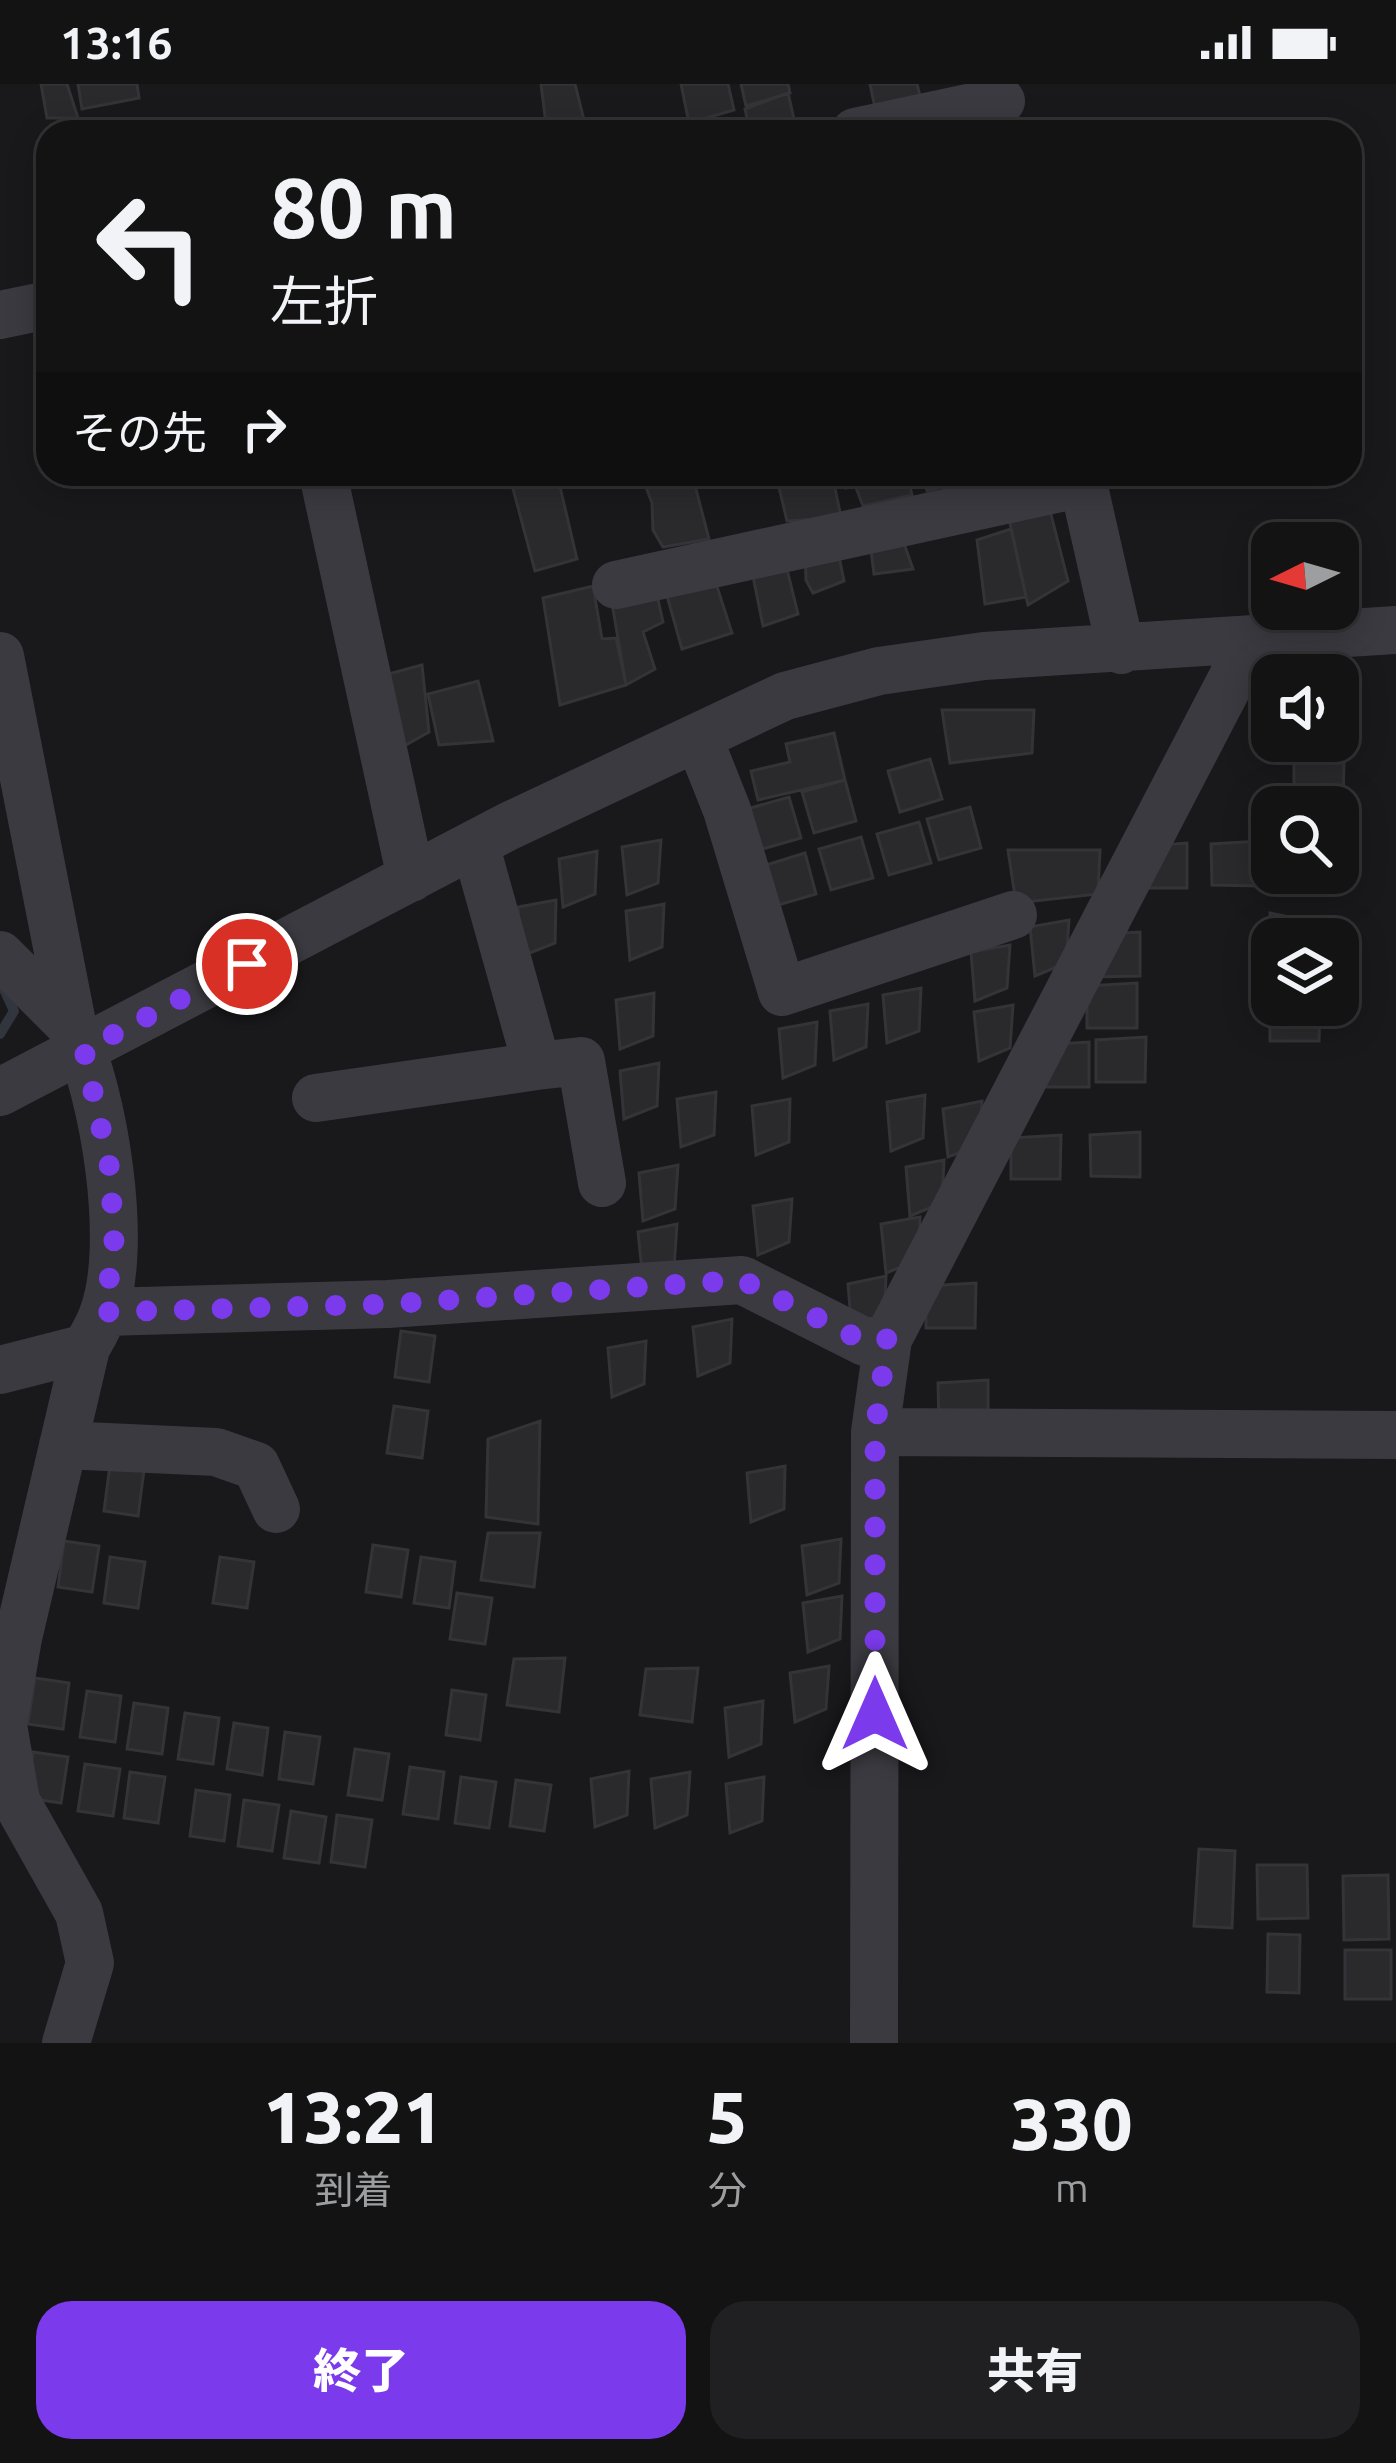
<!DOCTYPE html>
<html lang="ja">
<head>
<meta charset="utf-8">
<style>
	body { margin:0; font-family:Ubuntu,"Noto Sans JP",sans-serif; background:#202022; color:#f1f3f6; height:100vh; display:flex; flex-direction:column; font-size:45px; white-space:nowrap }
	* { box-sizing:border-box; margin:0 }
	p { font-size:39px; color:#9d9ea0 }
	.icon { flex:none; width:66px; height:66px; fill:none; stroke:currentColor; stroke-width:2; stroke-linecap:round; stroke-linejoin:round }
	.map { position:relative; height:1959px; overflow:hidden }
	.panel { display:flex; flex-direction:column; background:#131314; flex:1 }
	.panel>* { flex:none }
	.top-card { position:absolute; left:36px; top:36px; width:1326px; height:366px; border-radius:36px; box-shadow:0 6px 30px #0003,0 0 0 3px #323234; background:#131314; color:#f1f3f6; overflow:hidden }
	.needle { width:78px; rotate:265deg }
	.controls { position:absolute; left:1251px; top:438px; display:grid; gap:24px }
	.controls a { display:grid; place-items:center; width:108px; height:108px; border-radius:24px; background:#131314; box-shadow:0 6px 30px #0003,0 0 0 3px #323234; font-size:60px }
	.pin { position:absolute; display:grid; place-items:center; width:102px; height:102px; color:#fff; margin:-51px; border:6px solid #fff; border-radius:50%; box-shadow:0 3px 12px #0007 }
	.me { position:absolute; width:132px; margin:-66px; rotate:0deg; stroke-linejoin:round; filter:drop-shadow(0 0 9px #0008) }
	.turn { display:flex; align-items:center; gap:42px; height:252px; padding:0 36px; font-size:54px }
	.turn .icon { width:156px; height:156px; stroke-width:2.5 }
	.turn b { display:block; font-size:84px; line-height:102px }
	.then { display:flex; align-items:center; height:114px; padding:0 36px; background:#0003; gap:24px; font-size:45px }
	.eta { display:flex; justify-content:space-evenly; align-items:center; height:204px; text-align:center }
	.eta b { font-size:72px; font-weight:800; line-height:84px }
	.button { display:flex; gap:24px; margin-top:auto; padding:24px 36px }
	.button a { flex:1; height:138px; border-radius:36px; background:#7c3aed; color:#fff; font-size:48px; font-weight:800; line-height:138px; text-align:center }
	.button a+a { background:#202022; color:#f1f3f6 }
	.status { display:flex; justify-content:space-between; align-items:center; height:84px; padding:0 60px; background:#131314; direction:ltr }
	.status svg { height:33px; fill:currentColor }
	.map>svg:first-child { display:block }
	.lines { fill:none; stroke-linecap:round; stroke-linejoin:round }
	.stream { stroke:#30353e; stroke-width:10 }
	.building { fill:#2a292c; stroke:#343337; stroke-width:3 }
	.minor { stroke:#3a3a40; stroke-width:48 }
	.route { stroke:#7c3aed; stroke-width:21; stroke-dasharray:0 37.8 }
</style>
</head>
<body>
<div class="status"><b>13:16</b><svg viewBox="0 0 49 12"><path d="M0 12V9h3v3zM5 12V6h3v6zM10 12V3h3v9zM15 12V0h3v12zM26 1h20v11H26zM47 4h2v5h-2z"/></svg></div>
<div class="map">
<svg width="1396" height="1959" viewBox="0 0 1396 1959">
	<rect width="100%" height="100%" fill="#19191b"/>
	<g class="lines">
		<!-- stream -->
		<path class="stream" d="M 0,950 L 14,927 L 2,901"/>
	</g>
	<!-- building -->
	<path class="building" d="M 41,0 L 67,0 L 78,34 L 47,34 Z
		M 78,0 L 137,0 L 139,14 L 82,25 Z
		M 541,0 L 575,0 L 585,40 L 547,48 Z
		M 681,0 L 728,0 L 734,26 L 689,39 Z
		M 741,0 L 788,0 L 790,9 L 746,22 Z
		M 870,0 L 917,0 L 922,20 L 877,33 Z
		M 788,9 L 797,48 L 750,48 L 745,25 Z
		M 557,390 L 577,475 L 535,487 L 512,401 Z
		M 641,390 L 692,390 L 709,455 L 663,463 L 653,446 L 652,419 Z
		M 819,390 L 832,390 L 841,433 L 787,437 L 778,399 Z
		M 843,390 L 907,390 L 912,411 L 863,422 L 855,401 L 846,404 Z
		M 922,390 L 972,390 L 973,396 L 927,407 Z
		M 1045,407 L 1068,497 L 1028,521 L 1006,421 Z
		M 897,440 L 913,485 L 874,490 L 869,450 Z
		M 1011,445 L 1026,513 L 985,520 L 977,456 Z
		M 835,453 L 844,497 L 813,509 L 806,496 L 805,460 Z
		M 782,465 L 798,530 L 763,542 L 750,477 Z
		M 710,481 L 732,549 L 682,565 L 662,494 Z
		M 653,493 L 663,538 L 643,548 L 655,585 L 626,601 L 609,502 Z
		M 593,502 L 602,555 L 616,554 L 626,601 L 560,621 L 543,514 Z
		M 422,581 L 429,648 L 404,662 L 381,592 Z
		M 478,597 L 493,657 L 439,661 L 428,610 Z
		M 942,626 L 1034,626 L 1032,669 L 950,679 Z
		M 834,649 L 845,696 L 758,716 L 751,687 L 790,678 L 786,660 Z
		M 930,675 L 942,715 L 900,728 L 888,687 Z
		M 1344,677 L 1343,722 L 1294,722 L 1294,680 Z
		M 845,696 L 856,737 L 814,749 L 802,708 Z
		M 789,713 L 801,754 L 759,766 L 747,725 Z
		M 970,723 L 981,764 L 939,776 L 927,735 Z
		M 919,738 L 931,779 L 889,791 L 877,750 Z
		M 861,753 L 873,794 L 831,806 L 819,765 Z
		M 661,756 L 658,799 L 627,811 L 622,763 Z
		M 1261,757 L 1260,802 L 1212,801 L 1211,760 Z
		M 1187,759 L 1187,804 L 1138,804 L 1137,763 Z
		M 1008,766 L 1100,766 L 1098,810 L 1016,819 Z
		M 597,767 L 595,810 L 563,823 L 559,775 Z
		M 805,769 L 816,810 L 775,822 L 763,782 Z
		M 556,816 L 555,859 L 522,872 L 518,823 Z
		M 664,820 L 662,863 L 630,876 L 626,827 Z
		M 1270,829 L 1323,840 L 1322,855 L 1272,855 L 1272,921 L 1320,921 L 1319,957 L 1270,957 Z
		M 1069,836 L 1066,879 L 1035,892 L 1030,843 Z
		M 1140,848 L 1140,892 L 1091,893 L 1090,851 Z
		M 1010,861 L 1007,904 L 975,917 L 971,868 Z
		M 1137,899 L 1137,944 L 1087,944 L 1087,902 Z
		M 921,904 L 919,947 L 887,959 L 883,911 Z
		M 654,909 L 653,952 L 620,965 L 616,916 Z
		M 868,920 L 866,963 L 834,976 L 830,927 Z
		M 1013,921 L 1010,964 L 979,977 L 974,928 Z
		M 817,938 L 815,981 L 783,994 L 779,945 Z
		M 1146,953 L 1145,998 L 1096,998 L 1096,956 Z
		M 1089,958 L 1089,1003 L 1040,1003 L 1040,961 Z
		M 659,979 L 657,1022 L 624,1035 L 620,987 Z
		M 716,1008 L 714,1051 L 681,1063 L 677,1015 Z
		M 925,1011 L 923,1054 L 891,1067 L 887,1018 Z
		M 790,1015 L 789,1058 L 756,1071 L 752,1022 Z
		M 982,1017 L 980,1061 L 948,1073 L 943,1025 Z
		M 1140,1048 L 1140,1093 L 1091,1092 L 1090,1051 Z
		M 1061,1051 L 1060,1095 L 1011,1095 L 1011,1054 Z
		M 944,1076 L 942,1119 L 910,1132 L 906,1083 Z
		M 678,1081 L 675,1125 L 643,1137 L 639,1089 Z
		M 792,1115 L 789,1158 L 758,1171 L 753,1122 Z
		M 920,1133 L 918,1176 L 886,1189 L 881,1140 Z
		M 677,1140 L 674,1184 L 643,1196 L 638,1148 Z
		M 886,1192 L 884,1236 L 852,1249 L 848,1200 Z
		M 976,1199 L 975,1244 L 926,1244 L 926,1202 Z
		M 732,1235 L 730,1279 L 698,1292 L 693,1243 Z
		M 401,1247 L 435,1252 L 429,1298 L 395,1293 Z
		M 646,1257 L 644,1300 L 612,1313 L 608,1264 Z
		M 988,1296 L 988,1341 L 939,1341 L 938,1299 Z
		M 394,1322 L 428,1327 L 422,1374 L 387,1369 Z
		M 540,1337 L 538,1440 L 486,1433 L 488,1355 Z
		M 110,1381 L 144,1386 L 138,1432 L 104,1427 Z
		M 785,1382 L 784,1425 L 751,1438 L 747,1389 Z
		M 488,1449 L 540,1449 L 534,1503 L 481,1496 Z
		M 841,1455 L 839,1499 L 807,1511 L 802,1462 Z
		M 64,1457 L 99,1462 L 92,1508 L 58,1503 Z
		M 373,1461 L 408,1466 L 401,1513 L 366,1508 Z
		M 110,1473 L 145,1478 L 138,1524 L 104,1519 Z
		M 220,1473 L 254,1478 L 247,1524 L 213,1519 Z
		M 421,1473 L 455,1478 L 449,1524 L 414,1519 Z
		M 457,1509 L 492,1514 L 485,1560 L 450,1555 Z
		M 842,1512 L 840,1555 L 808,1568 L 803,1519 Z
		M 565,1574 L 559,1628 L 507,1621 L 514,1575 Z
		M 829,1582 L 826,1625 L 795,1638 L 790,1589 Z
		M 698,1584 L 692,1638 L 640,1631 L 646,1585 Z
		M 35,1594 L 69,1599 L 63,1645 L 28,1640 Z
		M 452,1606 L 486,1611 L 480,1656 L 446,1651 Z
		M 87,1607 L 121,1612 L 115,1658 L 80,1653 Z
		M 763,1617 L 761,1660 L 729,1673 L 725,1624 Z
		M 134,1619 L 168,1624 L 162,1670 L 127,1665 Z
		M 185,1629 L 219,1634 L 213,1680 L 178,1675 Z
		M 234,1639 L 268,1644 L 262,1691 L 227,1685 Z
		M 285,1648 L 320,1653 L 313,1700 L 279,1695 Z
		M 355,1665 L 389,1670 L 382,1716 L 348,1711 Z
		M 33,1668 L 68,1673 L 61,1719 L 27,1714 Z
		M 85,1680 L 120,1685 L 113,1732 L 78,1727 Z
		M 410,1683 L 444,1688 L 438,1735 L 403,1730 Z
		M 629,1687 L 627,1731 L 595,1743 L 591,1695 Z
		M 130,1688 L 165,1693 L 158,1739 L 124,1734 Z
		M 690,1688 L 687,1731 L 655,1744 L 651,1695 Z
		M 461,1693 L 496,1698 L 489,1744 L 455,1739 Z
		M 764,1693 L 762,1737 L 730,1749 L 726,1700 Z
		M 516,1696 L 551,1701 L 544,1747 L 510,1742 Z
		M 196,1706 L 230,1711 L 224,1757 L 190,1752 Z
		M 244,1716 L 279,1721 L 272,1767 L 238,1762 Z
		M 291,1727 L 326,1733 L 319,1779 L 284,1774 Z
		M 337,1731 L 372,1736 L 365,1783 L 331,1778 Z
		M 1199,1765 L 1235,1767 L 1232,1844 L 1194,1842 Z
		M 1257,1781 L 1307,1781 L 1308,1834 L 1258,1835 Z
		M 1388,1791 L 1389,1855 L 1344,1856 L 1343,1792 Z
		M 1268,1850 L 1300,1851 L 1299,1909 L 1267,1908 Z
		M 1345,1866 L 1391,1866 L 1391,1915 L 1345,1915 Z"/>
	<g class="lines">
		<!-- minor -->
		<path class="minor" d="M 855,48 L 1001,17
			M 0,231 L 48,221
			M 323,390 L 411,794
			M 1081,390 L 1121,566
			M 616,501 L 1083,399
			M 0,572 L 73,944 C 104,1010 129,1161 103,1230 C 99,1242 92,1253 86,1264 L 0,1286
			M 698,653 L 727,726 L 782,908 L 1013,831
			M 475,760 L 537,982 L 581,977 L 602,1099
			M 0,871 L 73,944
			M 0,1008 L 509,742 L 785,612 L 879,587 L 984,572 L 1396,546
			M 316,1014 L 537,982
			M 105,1228 L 388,1220 L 742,1196 L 865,1258 L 888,1255
			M 875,1348 L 1396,1351
			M 63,1361 L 216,1368 L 256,1382 L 276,1425
			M 66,1959 L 90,1879 L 79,1829 L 16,1717 L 3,1641 L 18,1554 L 86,1264
			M 874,1959 L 875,1348 L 888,1255 L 1252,556"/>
	</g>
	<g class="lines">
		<!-- route -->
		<path class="route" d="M 247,880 L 84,966 L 110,1085 L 114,1158 L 105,1228 L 388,1220 L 742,1196 L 865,1258 L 887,1255 L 875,1348 L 875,1630"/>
	</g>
</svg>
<div class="controls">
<a><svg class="needle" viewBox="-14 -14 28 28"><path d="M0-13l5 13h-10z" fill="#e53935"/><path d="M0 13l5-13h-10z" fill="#9d9ea0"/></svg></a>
<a><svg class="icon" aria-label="sound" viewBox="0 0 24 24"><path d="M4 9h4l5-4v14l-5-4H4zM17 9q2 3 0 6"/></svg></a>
<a><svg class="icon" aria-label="search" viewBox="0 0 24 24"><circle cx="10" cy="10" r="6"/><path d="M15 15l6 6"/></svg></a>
<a><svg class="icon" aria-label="layers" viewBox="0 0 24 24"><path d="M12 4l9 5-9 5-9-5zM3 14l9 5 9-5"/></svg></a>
</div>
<div class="pin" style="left:247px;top:880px;background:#d93025"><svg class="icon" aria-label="arrive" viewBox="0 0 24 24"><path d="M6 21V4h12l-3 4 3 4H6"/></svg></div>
<svg class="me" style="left:875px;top:1630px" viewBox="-20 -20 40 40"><path d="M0-17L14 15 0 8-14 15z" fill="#7c3aed" stroke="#fff" stroke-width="4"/></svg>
<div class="top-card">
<div class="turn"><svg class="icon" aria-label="left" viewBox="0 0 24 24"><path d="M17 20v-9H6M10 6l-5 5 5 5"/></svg><div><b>80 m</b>左折</div></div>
<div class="then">その先<svg class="icon" aria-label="right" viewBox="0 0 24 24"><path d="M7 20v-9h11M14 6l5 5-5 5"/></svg></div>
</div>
</div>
<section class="panel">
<div class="eta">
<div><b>13:21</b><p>到着</p></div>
<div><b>5</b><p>分</p></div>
<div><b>330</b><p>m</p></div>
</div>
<div class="button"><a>終了</a><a>共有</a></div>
</section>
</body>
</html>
